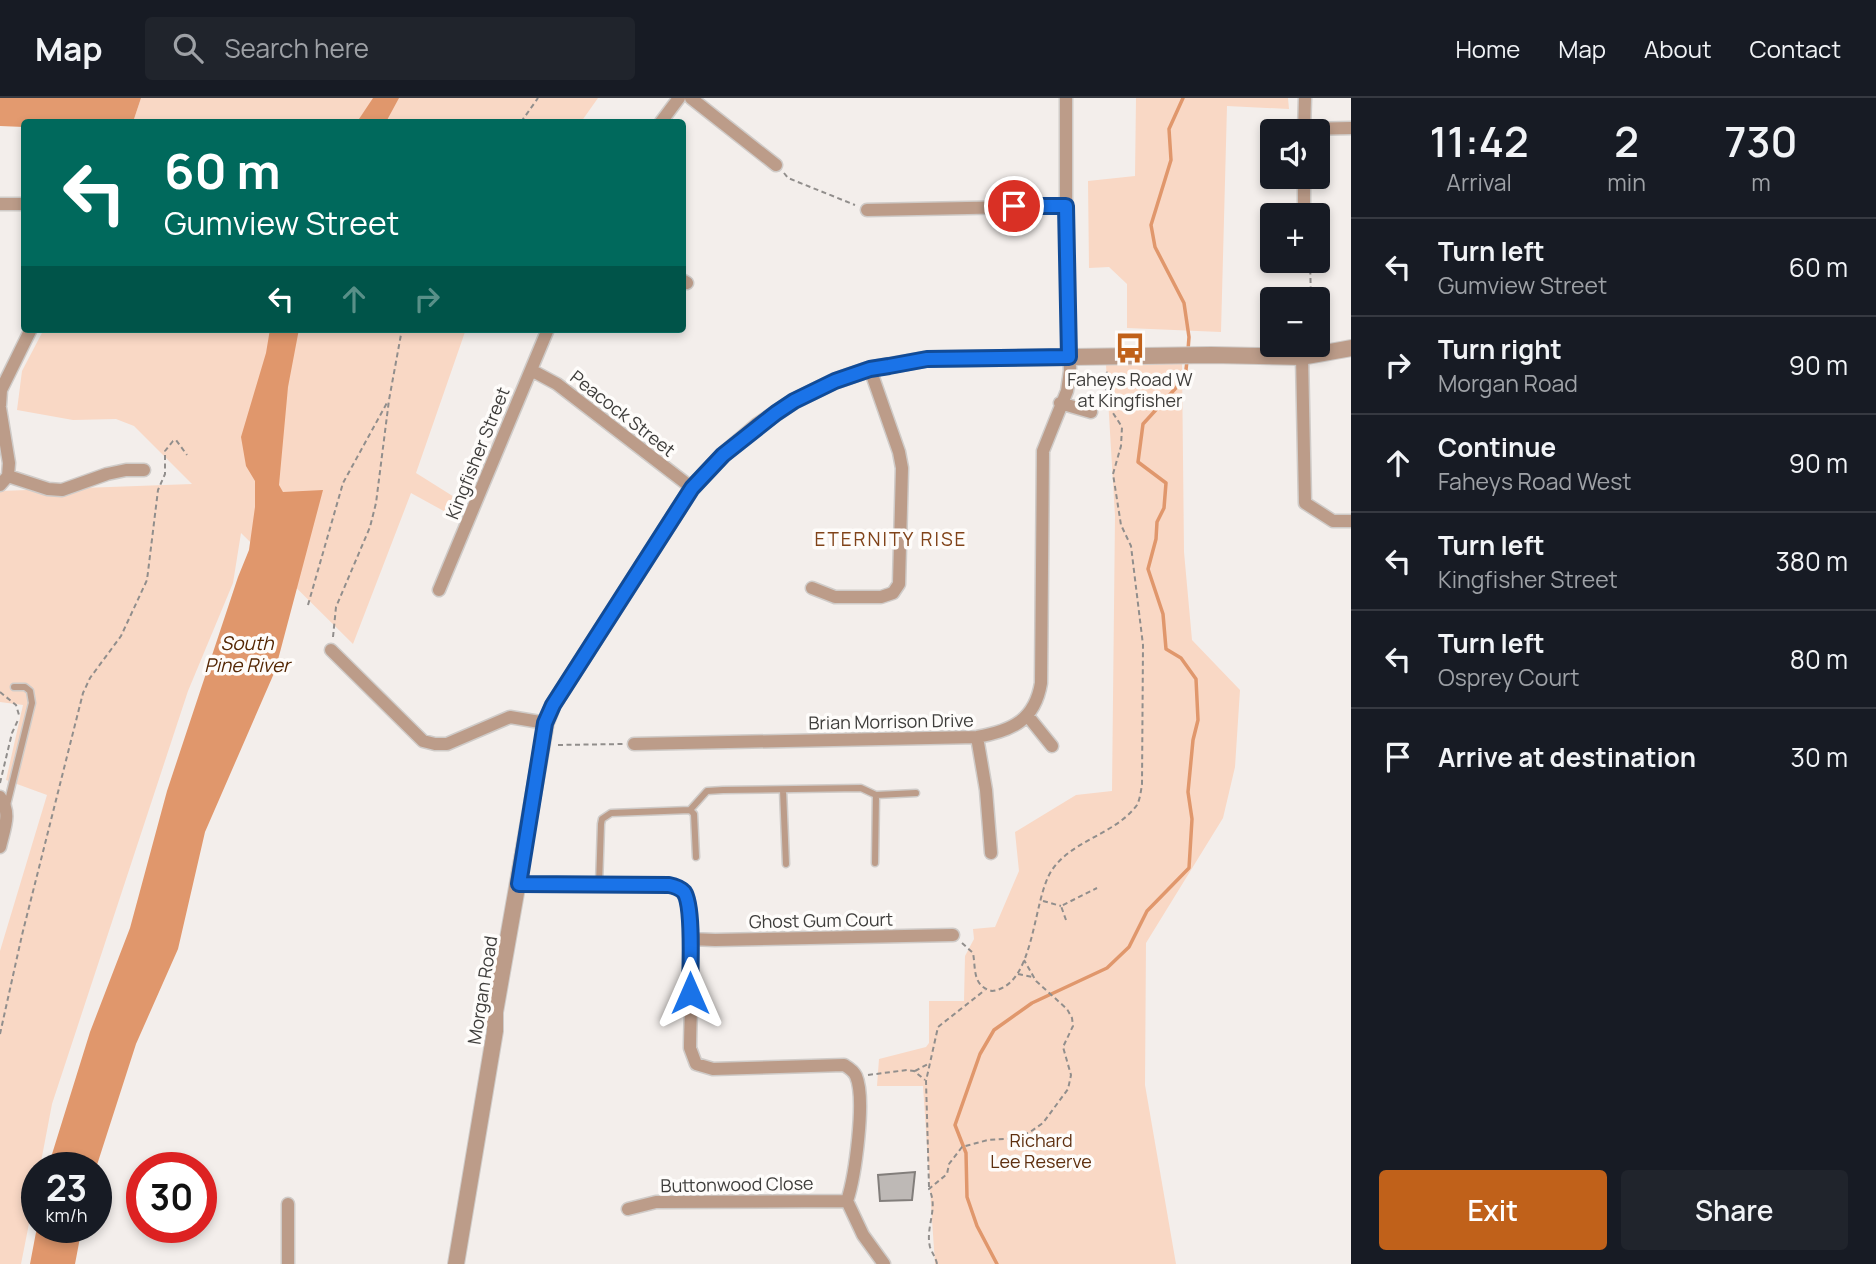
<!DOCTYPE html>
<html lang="en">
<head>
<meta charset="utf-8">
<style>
	body { margin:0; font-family:Manrope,sans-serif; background:#20242c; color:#f1f3f6; height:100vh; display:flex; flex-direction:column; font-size:26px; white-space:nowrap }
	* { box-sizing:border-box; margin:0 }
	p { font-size:23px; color:#9ea1a6 }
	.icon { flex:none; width:38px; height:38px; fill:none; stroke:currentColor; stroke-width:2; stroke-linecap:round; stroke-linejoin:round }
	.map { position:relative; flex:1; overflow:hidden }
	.drawer { display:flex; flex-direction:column; background:#171b24; width:525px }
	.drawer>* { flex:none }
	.banner { position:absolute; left:21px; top:21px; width:665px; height:214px; border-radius:7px; box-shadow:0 4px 10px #0003; background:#00695c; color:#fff; overflow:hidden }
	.buttons { position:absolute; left:1260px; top:21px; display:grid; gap:14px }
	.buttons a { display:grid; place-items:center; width:70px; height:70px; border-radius:7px; background:#171b24; box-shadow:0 4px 10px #0003; font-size:35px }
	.speed { position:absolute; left:21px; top:1054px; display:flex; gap:14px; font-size:35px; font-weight:700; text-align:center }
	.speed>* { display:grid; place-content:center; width:91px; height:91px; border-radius:50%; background:#171b24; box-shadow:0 4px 10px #0003; line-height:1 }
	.speed small { font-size:18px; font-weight:400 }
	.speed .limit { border:10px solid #d22; background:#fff; color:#111 }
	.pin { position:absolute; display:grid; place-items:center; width:60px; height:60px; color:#fff; margin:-30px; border:4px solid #fff; border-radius:50%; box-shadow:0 2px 7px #0007 }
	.me { position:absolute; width:77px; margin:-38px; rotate:0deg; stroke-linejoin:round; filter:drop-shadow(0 0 5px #0008) }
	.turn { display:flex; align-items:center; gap:24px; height:147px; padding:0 28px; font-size:32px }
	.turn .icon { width:91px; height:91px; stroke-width:2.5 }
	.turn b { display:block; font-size:49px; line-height:60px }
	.lanes { display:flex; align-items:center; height:66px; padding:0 28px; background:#0003; justify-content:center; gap:35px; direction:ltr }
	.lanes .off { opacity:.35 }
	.eta { display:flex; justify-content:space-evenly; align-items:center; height:119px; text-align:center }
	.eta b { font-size:42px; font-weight:600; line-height:49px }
	.cta { display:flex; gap:14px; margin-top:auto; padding:14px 28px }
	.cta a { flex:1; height:80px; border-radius:7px; background:#c0611a; color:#fff; font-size:28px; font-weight:600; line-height:80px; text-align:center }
	.cta a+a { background:#20242c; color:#f1f3f6 }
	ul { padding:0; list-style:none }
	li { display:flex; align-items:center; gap:21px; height:98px; padding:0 28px; border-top:2px solid #363941 }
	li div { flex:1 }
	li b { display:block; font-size:26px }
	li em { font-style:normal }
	header { display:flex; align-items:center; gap:42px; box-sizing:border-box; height:98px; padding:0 35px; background:#171b24; border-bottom:2px solid #363941 }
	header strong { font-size:33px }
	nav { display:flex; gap:38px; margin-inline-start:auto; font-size:24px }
	.search { width:490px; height:63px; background:#20242c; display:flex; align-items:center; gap:18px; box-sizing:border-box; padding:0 24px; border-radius:7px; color:#9ea1a6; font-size:26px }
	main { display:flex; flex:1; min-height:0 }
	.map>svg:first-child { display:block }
	.green { fill:#f9d8c5 }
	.forest { fill:#e39a6f }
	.water { fill:#e0976c }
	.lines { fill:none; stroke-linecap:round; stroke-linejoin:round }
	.stream { stroke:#e0976c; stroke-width:3.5 }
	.building { fill:#beb9b6; stroke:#827e7b; stroke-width:2 }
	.service-casing { stroke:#cfcbc8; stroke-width:9 }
	.minor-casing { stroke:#cfcbc8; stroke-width:15 }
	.tertiary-casing { stroke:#cfcbc8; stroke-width:18 }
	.path { stroke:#918e8c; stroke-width:2; stroke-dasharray:5 3.5; stroke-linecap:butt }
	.service { stroke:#bc9c89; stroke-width:6 }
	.minor { stroke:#bc9c89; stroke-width:12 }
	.tertiary { stroke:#bc9c89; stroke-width:16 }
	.route-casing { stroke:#114b97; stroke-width:18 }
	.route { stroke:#1a73e8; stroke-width:12 }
	.labels { text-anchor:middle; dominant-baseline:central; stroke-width:7; stroke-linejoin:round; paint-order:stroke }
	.poi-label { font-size:18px; fill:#3e3d3b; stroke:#fefcfa }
	.street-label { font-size:18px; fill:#3e3d3b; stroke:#fefcfa }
	.park-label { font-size:18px; fill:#5e2f0f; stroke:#fefcfa }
	.neighbourhood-label { font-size:19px; letter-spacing:2px; fill:#804319; stroke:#fefcfa }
	.water-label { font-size:19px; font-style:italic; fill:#542603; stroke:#fefcfa }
</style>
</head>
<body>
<header>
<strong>Map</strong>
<div class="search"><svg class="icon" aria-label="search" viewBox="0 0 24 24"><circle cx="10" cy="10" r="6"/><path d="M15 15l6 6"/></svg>Search here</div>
<nav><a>Home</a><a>Map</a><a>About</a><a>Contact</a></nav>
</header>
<main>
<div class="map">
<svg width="1351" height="1166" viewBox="0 0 1351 1166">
	<rect width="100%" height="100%" fill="#f3eeeb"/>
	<!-- green -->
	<path class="green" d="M 141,0 L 598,0 L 581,24 L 133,24 Z
		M 1136,0 L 1288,0 L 1289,11 L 1227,8 L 1221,234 L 1127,230 L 1127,186 L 1109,169 L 1089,170 L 1088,83 L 1135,78 Z
		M 44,231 L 466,231 L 416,375 L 459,402 L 451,417 L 411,395 L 353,546 L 241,435 L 233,485 L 188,593 L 52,1006 L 40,1069 L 37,1069 L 37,1085 L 21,1166 L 0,1166 L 0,853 L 47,697 L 6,682 L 23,607 L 0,604 L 0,393 L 192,386 L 134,328 L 116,321 L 73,322 L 17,312 L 22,273 Z
		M 1182,265 L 1184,454 L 1192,542 L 1240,592 L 1235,669 L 1223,720 L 1146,845 L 1145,987 L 1176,1166 L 935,1166 L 923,988 L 877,988 L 879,961 L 926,949 L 929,945 L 929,903 L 964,903 L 965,858 L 974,841 L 973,831 L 995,829 L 1019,773 L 1015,734 L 1076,697 L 1112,693 L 1115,418 L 1106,267 Z"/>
	<!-- forest -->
	<path class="forest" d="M 0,0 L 141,0 L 133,24 L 24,24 L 24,29 L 0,28 Z"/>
	<!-- water -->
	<path class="water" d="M 373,0 L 399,0 L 386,24 L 357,24 Z
		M 270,231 L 299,231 L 288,289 L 279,387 L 283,394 L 323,392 L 275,573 L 205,734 L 178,851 L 136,946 L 96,1070 L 48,1069 L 90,934 L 130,830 L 167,693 L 238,479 L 249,452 L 255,409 L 255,383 L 246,368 L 241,339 L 266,255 Z
		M 37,1129 L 82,1129 L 75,1166 L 30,1166 Z"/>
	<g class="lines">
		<!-- stream -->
		<path class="stream" d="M 1183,0 L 1169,31 L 1171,62 L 1151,127 L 1155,149 L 1184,205 L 1189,239 L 1188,252
			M 997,1166 L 977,1128 L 967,1099 L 966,1055 L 955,1027 L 980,956 L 994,932 L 1032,905 L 1107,870 L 1129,849 L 1147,813 L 1189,770 L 1192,721 L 1188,694 L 1193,642 L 1198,622 L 1196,581 L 1181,560 L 1166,551 L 1163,516 L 1148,471 L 1156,441 L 1157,424 L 1164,410 L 1166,385 L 1138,364 L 1143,326 L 1185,280 L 1187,263"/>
	</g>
	<!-- building -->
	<path class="building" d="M 915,1074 L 912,1102 L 880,1103 L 878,1077 Z"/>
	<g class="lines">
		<!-- service casing -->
		<g class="service-casing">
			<path id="service" d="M 783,692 L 786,766
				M 7,707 L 32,605 L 30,593 L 25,589 L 14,589
				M 690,712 L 707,693 L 723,692 L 861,690 L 876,697 L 916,695
				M 875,765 L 876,697
				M 599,787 L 601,726 L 602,721 L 611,715 L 690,712 L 694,716 L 696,759"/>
		</g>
		<!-- minor casing -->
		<g class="minor-casing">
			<path id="minor" d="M 691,0 L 776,67
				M 661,24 L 679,0
				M 1304,31 L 1351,30
				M 1304,33 L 1305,0
				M 0,106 L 24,106
				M 867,112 L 1066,108
				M 1304,117 L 1304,79
				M 682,182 L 687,185
				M 1302,259 L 1305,405 L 1333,423 L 1351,423
				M 531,272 L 557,286 L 692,390
				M 1060,305 L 1091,314
				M 0,307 L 1,292 L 31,231
				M 0,310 L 9,365 L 8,378
				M 0,387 L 8,378 L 48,391 L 62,392 L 107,376 L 126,372 L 144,372
				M 812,490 L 835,499 L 881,499 L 893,495 L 899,486 L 902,370 L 899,354 L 870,271
				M 439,492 L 548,231
				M 331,552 L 423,643 L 435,646 L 447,646 L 510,619 L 546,625
				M 1027,617 L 1052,648
				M 977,639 L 986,692 L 991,755
				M 634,646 L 977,639 C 1012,633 1035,622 1041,585 L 1043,353 L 1067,293 L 1070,273 L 1066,108 L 1066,0
				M 0,699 C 12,715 4,731 0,749
				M 519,786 L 669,787 L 684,794 C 697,826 690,912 690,950 L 696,966 L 713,971 L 844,967 C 849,970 853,972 856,978 C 866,1001 855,1079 847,1103 L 863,1137 L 884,1166
				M 691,841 L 715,842 L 953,837
				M 628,1111 L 656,1104 L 847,1103
				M 288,1166 L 288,1106"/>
		</g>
		<!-- tertiary casing -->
		<g class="tertiary-casing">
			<path id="tertiary" d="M 456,1166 L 495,933 L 495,914 L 546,625 L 553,607 L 692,390 L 723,357 L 757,328 L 794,303 L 835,283 L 870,271 L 927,261 L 1211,257 L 1302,259 L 1351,250"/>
		</g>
		<!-- path -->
		<path class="path" d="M 521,24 L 538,0
			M 784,75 L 788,80 L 855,107
			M 1310,163 L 1311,201
			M 308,507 L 343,385 L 388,303
			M 333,539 L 336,509 L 370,429 L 376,405 L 389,302 L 402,231
			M 0,594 L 16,607 L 19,617
			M 558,647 L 623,646
			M 0,685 L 12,635 L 18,622
			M 1043,803 L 1061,808
			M 1066,822 L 1061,808 L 1097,790
			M 962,845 L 973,855 C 976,871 972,888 992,893 C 1036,888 1032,801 1052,772 C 1072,742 1116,736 1137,707 C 1140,701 1141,693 1142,686 L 1143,547 L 1131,448 L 1121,427 L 1113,376 L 1121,348 L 1122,329 L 1113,315 L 1106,290 L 1107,273
			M 1018,876 L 1033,879
			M 0,936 L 22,837 L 83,595 L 90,580 L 121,538 L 147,482 L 158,392 L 165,376 L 165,353 L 173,343 L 176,342 L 187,357
			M 915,973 L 928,966
			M 868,977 L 907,972 L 914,973 L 925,982
			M 929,1089 L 926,983 L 938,929 L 985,892
			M 937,1166 C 936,1160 932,1155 930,1149 C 925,1129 939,1110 929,1091 L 947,1076 L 949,1066 L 962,1049 L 988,1042 L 1017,1040 L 1030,1034 L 1043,1025 L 1068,991 L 1071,977 L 1063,949 L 1073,928 L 1072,920 L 1067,911 L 1036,883 L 1024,862"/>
		<!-- service -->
		<use href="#service" class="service"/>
		<!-- minor -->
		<use href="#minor" class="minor"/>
		<!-- tertiary -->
		<use href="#tertiary" class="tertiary"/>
	</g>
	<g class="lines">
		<!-- route casing -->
		<g class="route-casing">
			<path id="route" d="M 690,895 C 690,876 694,808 684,794 C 680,790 674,788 669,787 L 519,786 L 545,625 L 553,607 L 692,390 L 723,357 L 776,315 L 794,303 L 835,283 L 870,271 L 889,268 L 927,261 L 1069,259 L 1066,108 L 1014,108"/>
		</g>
		<!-- route -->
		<use href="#route" class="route"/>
	</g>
	<!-- icons -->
	<defs>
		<g id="bus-bare" transform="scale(2.415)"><path d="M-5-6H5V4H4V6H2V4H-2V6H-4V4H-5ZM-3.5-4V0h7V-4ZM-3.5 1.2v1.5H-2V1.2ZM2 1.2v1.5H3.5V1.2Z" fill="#c0611a" stroke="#fefcfa" stroke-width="2.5" paint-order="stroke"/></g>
	</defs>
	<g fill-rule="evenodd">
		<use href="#bus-bare" x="1130" y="250"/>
	</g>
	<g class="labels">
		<!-- poi labels -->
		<g class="poi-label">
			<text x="1130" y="281">Faheys Road W<tspan x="1130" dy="21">at Kingfisher</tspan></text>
		</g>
		<!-- street labels -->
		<g class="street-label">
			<text transform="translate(623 315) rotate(38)">Peacock Street</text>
			<text transform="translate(477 355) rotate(-68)">Kingfisher Street</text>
			<text transform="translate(891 623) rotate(-1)">Brian Morrison Drive</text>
			<text transform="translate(821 822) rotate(-1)">Ghost Gum Court</text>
			<text transform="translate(482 892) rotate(-81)">Morgan Road</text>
			<text transform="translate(737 1086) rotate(-1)">Buttonwood Close</text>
		</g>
		<!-- park labels -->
		<g class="park-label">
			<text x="1041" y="1042">Richard<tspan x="1041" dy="21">Lee Reserve</tspan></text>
		</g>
		<!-- neighbourhood labels -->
		<g class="neighbourhood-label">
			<text x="891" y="441">ETERNITY RISE</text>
		</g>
		<!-- water labels -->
		<g class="water-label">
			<text x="247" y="545">South<tspan x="247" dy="22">Pine River</tspan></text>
		</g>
	</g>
</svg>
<div class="buttons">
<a><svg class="icon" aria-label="sound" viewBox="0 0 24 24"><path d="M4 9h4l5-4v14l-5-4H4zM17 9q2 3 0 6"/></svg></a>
<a>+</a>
<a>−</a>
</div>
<div class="speed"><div>23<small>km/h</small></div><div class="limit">30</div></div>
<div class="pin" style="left:1014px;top:108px;background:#d93025"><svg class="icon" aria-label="arrive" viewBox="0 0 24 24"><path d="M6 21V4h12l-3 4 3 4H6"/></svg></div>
<svg class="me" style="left:690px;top:895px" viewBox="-20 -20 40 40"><path d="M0-17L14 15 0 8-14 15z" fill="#1a73e8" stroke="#fff" stroke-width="4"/></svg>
<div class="banner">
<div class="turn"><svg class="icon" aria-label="left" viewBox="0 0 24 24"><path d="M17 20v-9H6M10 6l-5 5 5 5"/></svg><div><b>60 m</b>Gumview Street</div></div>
<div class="lanes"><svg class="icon" aria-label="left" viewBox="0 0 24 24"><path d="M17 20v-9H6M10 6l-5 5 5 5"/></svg><svg class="icon off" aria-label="ahead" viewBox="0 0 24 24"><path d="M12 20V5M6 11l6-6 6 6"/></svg><svg class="icon off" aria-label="right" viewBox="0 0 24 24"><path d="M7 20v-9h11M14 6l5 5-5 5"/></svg></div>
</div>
</div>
<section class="drawer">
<div class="eta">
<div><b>11:42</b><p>Arrival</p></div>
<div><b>2</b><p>min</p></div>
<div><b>730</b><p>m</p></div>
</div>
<ul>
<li><svg class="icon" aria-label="left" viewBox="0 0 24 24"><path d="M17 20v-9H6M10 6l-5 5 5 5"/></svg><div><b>Turn left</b><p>Gumview Street</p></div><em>60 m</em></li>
<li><svg class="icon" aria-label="right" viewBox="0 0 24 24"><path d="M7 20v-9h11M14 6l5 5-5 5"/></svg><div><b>Turn right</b><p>Morgan Road</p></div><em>90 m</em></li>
<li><svg class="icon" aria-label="ahead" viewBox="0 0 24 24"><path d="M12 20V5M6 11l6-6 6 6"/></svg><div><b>Continue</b><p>Faheys Road West</p></div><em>90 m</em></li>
<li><svg class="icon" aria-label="left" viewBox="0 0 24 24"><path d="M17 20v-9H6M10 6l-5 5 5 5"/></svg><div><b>Turn left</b><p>Kingfisher Street</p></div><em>380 m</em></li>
<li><svg class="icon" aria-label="left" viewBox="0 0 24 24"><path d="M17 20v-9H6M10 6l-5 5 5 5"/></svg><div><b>Turn left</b><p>Osprey Court</p></div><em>80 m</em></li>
<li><svg class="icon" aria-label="arrive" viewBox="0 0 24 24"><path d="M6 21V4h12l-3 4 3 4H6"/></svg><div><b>Arrive at destination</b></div><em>30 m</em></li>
</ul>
<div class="cta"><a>Exit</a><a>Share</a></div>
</section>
</main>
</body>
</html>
